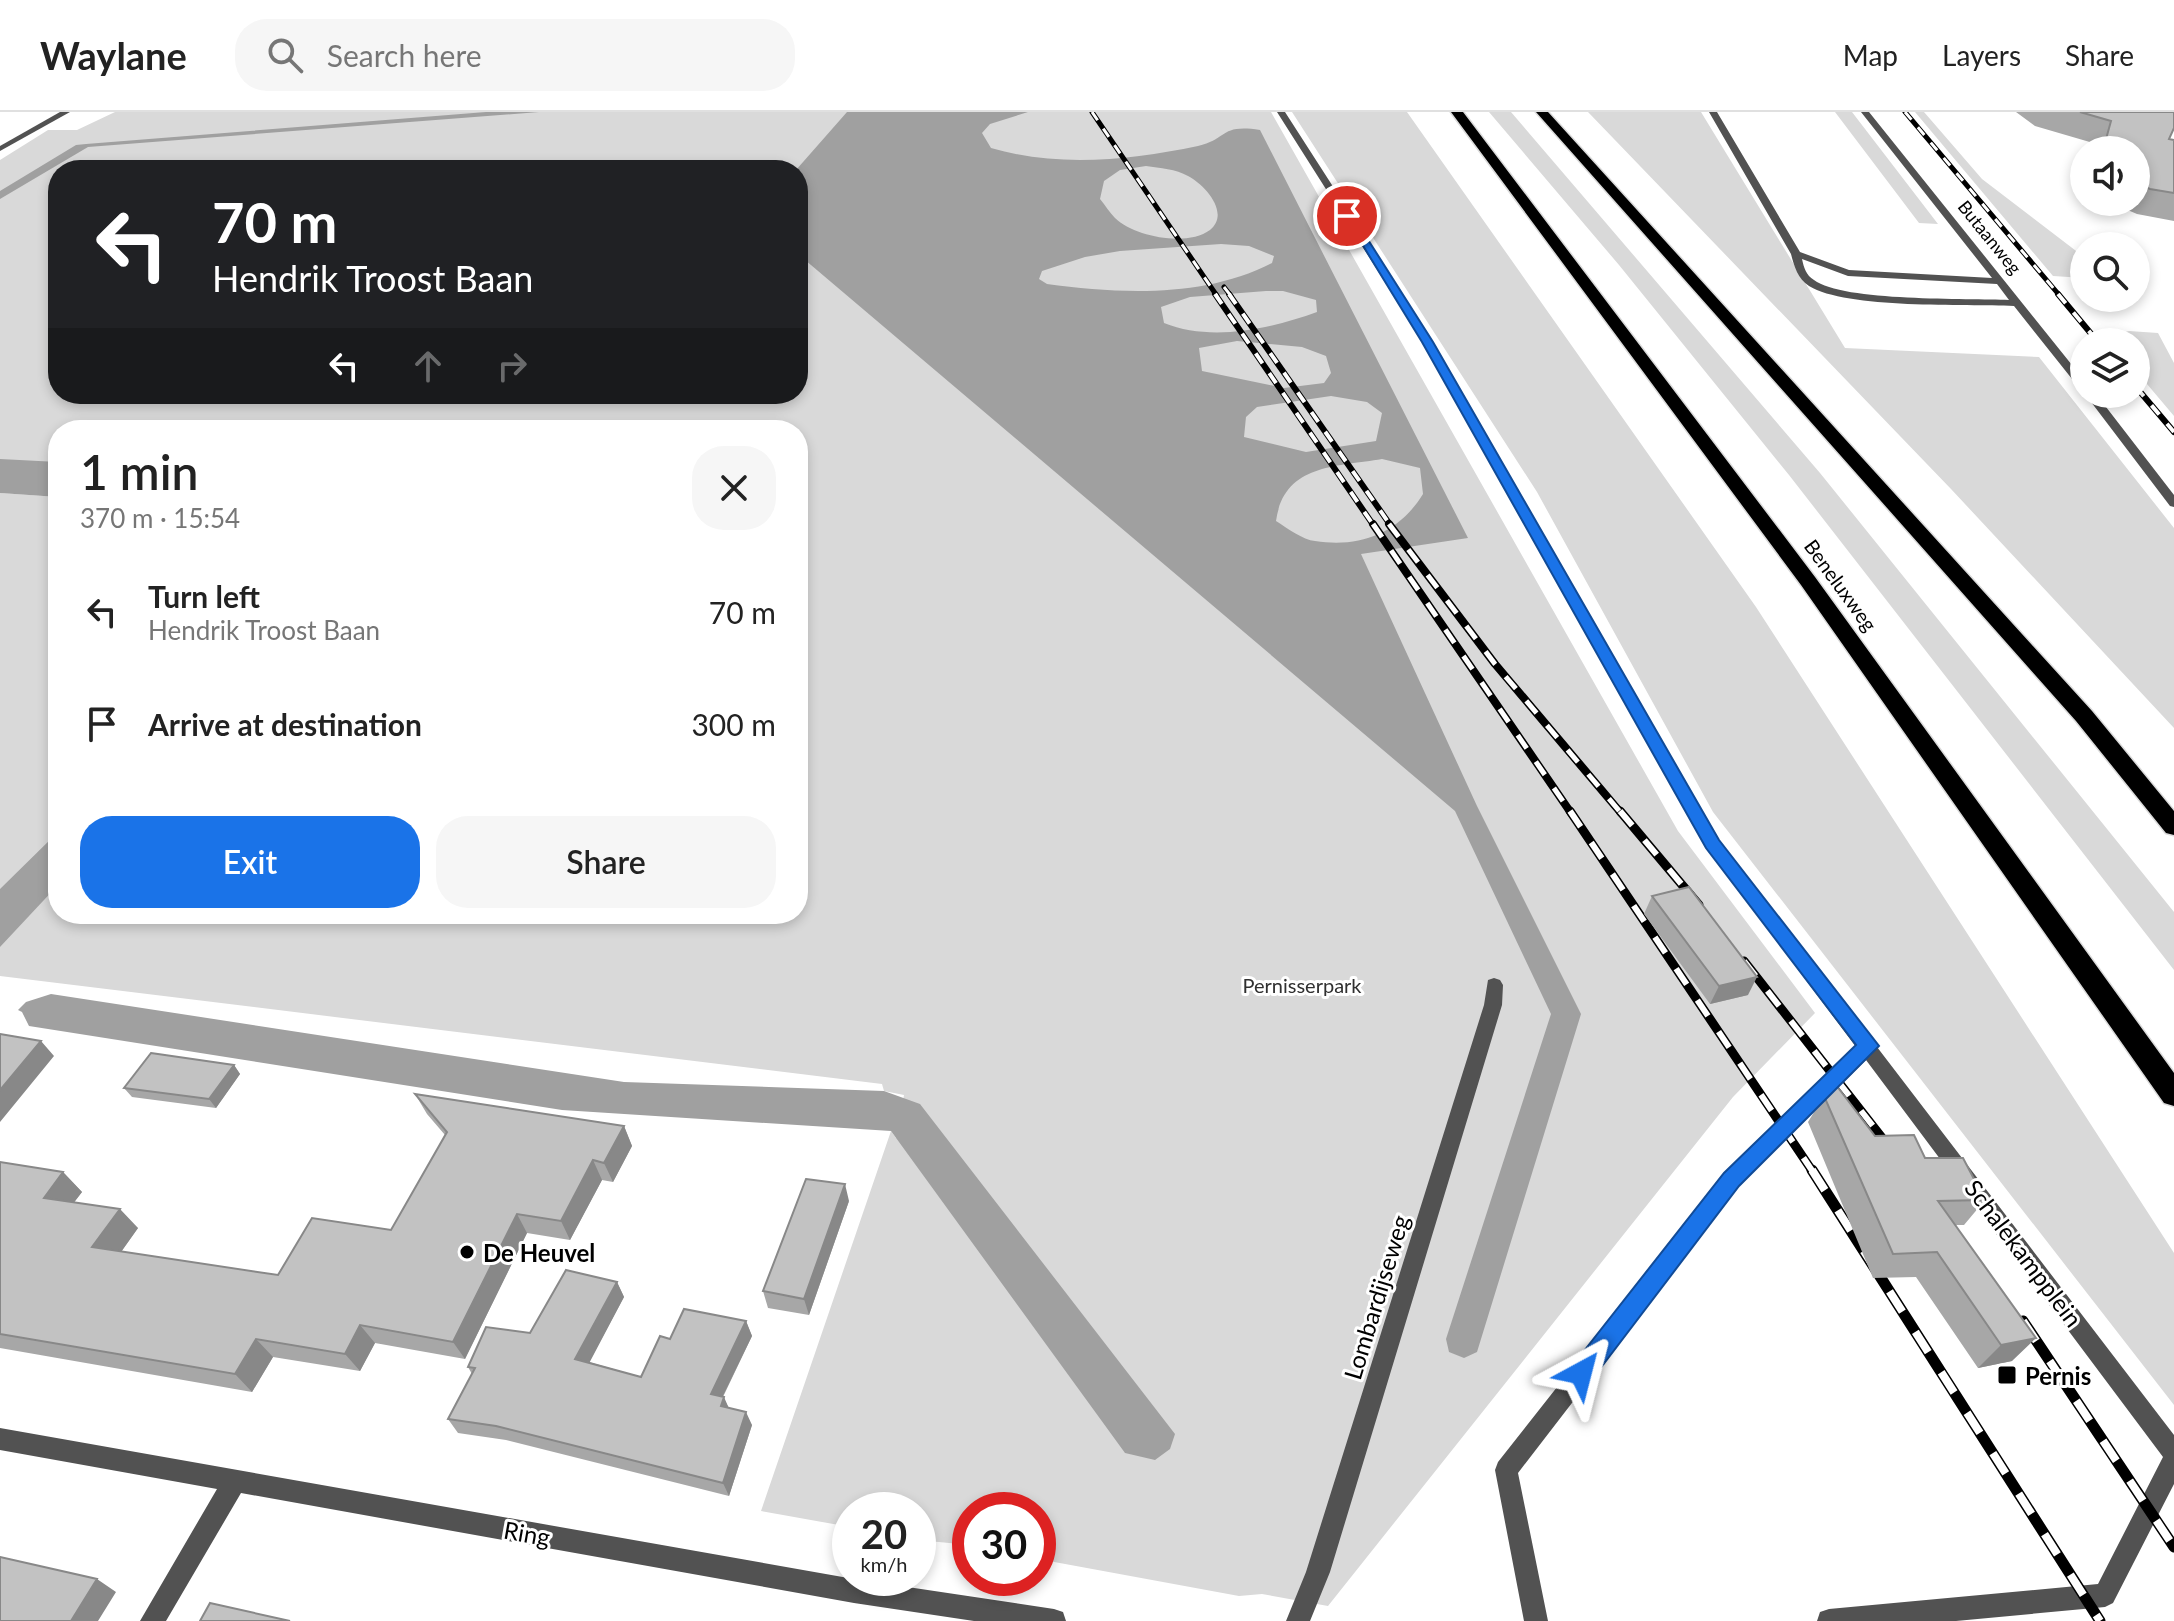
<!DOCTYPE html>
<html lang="en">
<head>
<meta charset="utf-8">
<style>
	body { margin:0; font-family:Lato,sans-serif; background:#f6f6f6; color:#222; height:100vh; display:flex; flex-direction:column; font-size:30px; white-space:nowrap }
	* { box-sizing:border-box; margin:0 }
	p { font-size:26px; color:#767676 }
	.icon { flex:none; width:44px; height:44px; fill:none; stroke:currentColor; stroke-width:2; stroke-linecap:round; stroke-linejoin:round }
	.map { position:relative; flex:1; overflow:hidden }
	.panel { position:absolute; left:48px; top:308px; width:760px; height:504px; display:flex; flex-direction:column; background:#fff; border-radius:32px; box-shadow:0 4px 12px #0003 }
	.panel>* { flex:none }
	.top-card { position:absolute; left:48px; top:48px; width:760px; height:244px; border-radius:32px; box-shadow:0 4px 12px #0003; background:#202124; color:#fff; overflow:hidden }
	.fabs { position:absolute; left:2070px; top:24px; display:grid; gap:16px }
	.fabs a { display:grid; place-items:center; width:80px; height:80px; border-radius:50%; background:#fff; box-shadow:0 4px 12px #0003; font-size:40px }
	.speed { position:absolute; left:832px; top:1380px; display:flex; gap:16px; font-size:40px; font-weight:700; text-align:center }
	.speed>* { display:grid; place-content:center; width:104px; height:104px; border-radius:50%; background:#fff; box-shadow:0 4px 12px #0003; line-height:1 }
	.speed small { font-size:20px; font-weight:400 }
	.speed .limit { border:12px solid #d22; background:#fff; color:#111 }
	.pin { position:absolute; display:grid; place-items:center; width:68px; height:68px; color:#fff; margin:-34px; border:4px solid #fff; border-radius:50%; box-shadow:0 2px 8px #0007 }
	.me { position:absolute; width:88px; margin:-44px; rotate:38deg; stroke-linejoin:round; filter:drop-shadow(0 0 6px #0008) }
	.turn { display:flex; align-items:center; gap:28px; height:168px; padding:0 32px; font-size:36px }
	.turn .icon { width:104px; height:104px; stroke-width:2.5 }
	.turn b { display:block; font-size:56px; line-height:68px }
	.lanes { display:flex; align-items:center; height:76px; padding:0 32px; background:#0003; justify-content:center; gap:40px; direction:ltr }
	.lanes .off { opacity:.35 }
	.round { display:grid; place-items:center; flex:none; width:84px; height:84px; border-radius:32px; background:#f6f6f6 }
	.overview { display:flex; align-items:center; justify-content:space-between; height:136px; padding:0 32px }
	h1 { font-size:48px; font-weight:600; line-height:60px }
	.action { display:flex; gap:16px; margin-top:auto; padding:16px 32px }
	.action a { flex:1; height:92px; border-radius:32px; background:#1a73e8; color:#fff; font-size:32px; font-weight:600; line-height:92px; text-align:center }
	.action a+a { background:#f6f6f6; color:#222 }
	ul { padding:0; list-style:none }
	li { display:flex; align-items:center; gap:24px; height:112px; padding:0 32px }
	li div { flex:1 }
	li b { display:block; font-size:30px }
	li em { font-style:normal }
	header { display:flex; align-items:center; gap:48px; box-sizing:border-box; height:112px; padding:0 40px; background:#fff; border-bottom:2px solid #e0e0e0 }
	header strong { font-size:38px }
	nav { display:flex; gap:44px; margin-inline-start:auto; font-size:28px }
	.search { width:560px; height:72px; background:#f6f6f6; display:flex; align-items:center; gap:20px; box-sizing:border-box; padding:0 28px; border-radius:32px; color:#767676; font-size:30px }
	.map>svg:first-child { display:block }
	.green { fill:#d9d9d9; fill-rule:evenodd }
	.water { fill:#a0a0a0; fill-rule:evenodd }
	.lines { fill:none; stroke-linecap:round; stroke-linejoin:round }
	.motorway-casing { stroke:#dbdbdb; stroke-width:3 }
	.minor { fill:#525252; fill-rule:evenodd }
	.tertiary { fill:#525252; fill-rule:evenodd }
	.motorway { fill:#000; fill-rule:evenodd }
	.rail-far4-casing { stroke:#000; stroke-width:5 }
	.rail-far3-casing { stroke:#000; stroke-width:6 }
	.rail-far2-casing { stroke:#000; stroke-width:8 }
	.rail-far1-casing { stroke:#000; stroke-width:9 }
	.rail-casing { stroke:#000; stroke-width:11 }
	.rail-far4 { stroke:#fff; stroke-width:3; stroke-dasharray:10; stroke-linecap:butt }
	.rail-far3 { stroke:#fff; stroke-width:4; stroke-dasharray:12; stroke-linecap:butt }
	.rail-far2 { stroke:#fff; stroke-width:5; stroke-dasharray:16; stroke-linecap:butt }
	.rail-far1 { stroke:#fff; stroke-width:6; stroke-dasharray:19; stroke-linecap:butt }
	.rail { stroke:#fff; stroke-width:8; stroke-dasharray:24; stroke-linecap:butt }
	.wall { fill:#a7a7a7 }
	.shaded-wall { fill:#888 }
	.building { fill:#c2c2c2; stroke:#888; stroke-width:2 }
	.route { fill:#1a73e8; stroke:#114b97; stroke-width:2 }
	.poi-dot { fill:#000; stroke:#fff; stroke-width:3 }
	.labels { text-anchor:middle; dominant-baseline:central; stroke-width:6; stroke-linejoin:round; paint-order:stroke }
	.far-street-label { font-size:18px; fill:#000; stroke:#fff }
	.street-label { font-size:20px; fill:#000; stroke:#fff }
	.park-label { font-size:20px; fill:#303030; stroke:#fff }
	.near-poi-label { font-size:24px; font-weight:bold; fill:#000; stroke:#fff; text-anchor:start }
	.near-street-label { font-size:24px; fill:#000; stroke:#fff }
</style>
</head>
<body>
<header>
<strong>Waylane</strong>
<div class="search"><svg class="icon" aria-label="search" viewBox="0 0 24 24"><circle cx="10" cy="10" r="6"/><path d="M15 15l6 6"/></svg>Search here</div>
<nav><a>Map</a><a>Layers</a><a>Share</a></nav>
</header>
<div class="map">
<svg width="2174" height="1509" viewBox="0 0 2174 1509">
	<rect width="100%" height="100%" fill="#fff"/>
	<!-- green -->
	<path class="green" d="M 115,0 L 1271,0 L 1678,719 L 1815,901 L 1733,985 L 1328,1494 L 1262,1482 L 1239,1484 L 1038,1447 L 1038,1398 L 970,1398 L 970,1433 L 918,1428 L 918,1398 L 850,1398 L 850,1415 L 761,1399 L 891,1019 L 896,1026 L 904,983 L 884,979 L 882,972 L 0,864 L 0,381 L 58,385 L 58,802 L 798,802 L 798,318 L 58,318 L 58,380 L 0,377 L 0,48 L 48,18 L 77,18 ZM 58,58 L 798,58 L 798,282 L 58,282 Z
		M 1292,0 L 1407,0 L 1756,495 L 2174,1141 L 2174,1293 L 1713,700 L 1537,380 Z
		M 1489,0 L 1511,0 L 1820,361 L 2174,800 L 2174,858 L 1789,363 L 1619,153 Z
		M 1588,0 L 1701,0 L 1845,236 L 2039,245 L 2174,416 L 2174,616 L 1951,377 Z
		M 1835,0 L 1852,0 L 1938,112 L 1919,111 Z
		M 1915,0 L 1924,0 L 1982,67 L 2084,145 L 2084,166 L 2053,164 Z
		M 2129,219 L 2158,221 L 2174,251 L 2174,304 L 2136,259 L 2136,230 L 2111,230 L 2106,224 Z"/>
	<!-- water -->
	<path class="water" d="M 486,0 L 539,0 L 88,35 L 0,87 L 0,79 L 76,33 L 86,32 Z
		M 847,0 L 1028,0 L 990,12 L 982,21 L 991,36 C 1059,56 1130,48 1198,34 C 1229,27 1219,12 1260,18 L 1468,426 L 1361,442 L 1477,694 L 1581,902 L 1477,1240 L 1464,1246 L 1449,1240 L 1446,1227 L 1551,902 L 1455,699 L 798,142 L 796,58 ZM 1146,54 C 1160,56 1176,57 1188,64 C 1204,72 1231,101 1210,118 C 1187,135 1135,125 1115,106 C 1110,101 1105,93 1100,87 L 1104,69 L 1120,58 ZM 1221,132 L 1249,134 L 1274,144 L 1272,151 C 1204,186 1121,182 1047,172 L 1039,167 L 1042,159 L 1085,145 L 1120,139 ZM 1266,179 L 1283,179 L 1316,188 L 1317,200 C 1270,217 1211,230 1164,211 L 1161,195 L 1190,185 ZM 1237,229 L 1302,235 L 1326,244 L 1331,261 L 1324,271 L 1284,276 L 1202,259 L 1199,236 ZM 1331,284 L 1367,290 L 1382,301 L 1376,329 L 1306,340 L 1244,325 L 1246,305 L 1257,295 ZM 1382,347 L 1420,356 L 1423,382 C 1399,421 1361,436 1315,429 C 1303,428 1287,416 1276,409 C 1284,352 1335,355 1382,347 Z
		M 0,347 L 58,350 L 58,385 L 0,381 Z
		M 58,720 L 58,773 L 0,835 L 0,777 Z
		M 51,882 L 624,970 L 884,979 L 920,992 L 1175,1322 L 1170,1337 L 1155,1348 L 1125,1341 L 891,1019 L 562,998 L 29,914 L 22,900 L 18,898 L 26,890 Z"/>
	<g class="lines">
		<!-- motorway casing -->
		<g class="motorway-casing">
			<path id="motorway" d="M 1451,0 L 1463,0 L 1815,465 L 2174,961 L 2174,994 L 2164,991 L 1801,473 Z
				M 1536,0 L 1548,0 L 2092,599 L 2174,699 L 2174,723 L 2166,721 L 2076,609 Z"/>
		</g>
		<!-- minor -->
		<path class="minor" d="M 1277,0 L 1285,0 L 1433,230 L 1719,728 L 1871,928 L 1875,929 L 1877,935 L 2174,1323 L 2174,1372 L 2113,1491 L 2105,1495 L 1956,1509 L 1817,1509 L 1820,1500 L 1829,1497 L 2098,1472 L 2163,1345 L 1866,948 L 1739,1074 L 1518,1361 L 1548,1509 L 1524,1509 L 1495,1358 L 1498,1350 L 1725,1062 L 1856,935 L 1707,736 L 1423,230 Z
			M 1709,0 L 1717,0 L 1800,140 L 1849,158 L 1992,166 L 1861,0 L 1869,0 L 2084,268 L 2084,278 L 2080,277 L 2014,194 C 1967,192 1846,197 1809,174 C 1798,167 1794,154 1791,142 ZM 1802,147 L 1848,164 L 1997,172 L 2009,188 C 1969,186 1843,190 1814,168 C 1806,163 1804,156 1802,147 Z
			M 2085,282 L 2096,282 L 2174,383 L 2174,395 L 2170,394 Z
			M 1494,866 L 1500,868 L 1503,873 L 1502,893 L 1330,1460 L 1310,1509 L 1286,1509 L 1306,1460 L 1484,893 L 1488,868 Z
			M 0,1316 L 854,1467 L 1054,1497 L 1063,1500 L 1066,1509 L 974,1509 L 854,1491 L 241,1381 L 166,1509 L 140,1509 L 217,1377 L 0,1338 Z"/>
		<!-- tertiary -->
		<path class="tertiary" d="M 60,0 L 70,0 L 0,39 L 0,34 Z"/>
		<!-- motorway -->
		<use href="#motorway" class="motorway"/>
		<!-- rail-far4 casing -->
		<g class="rail-far4-casing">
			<path id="rail-far4" d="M 1092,0 L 1217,184
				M 1905,0 L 2060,184
				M 1224,175 L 1231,184"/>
		</g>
		<!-- rail-far3 casing -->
		<g class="rail-far3-casing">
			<path id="rail-far3" d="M 1215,182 L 1374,414
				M 1229,182 L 1391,414
				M 2058,182 L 2098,230
				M 2136,275 L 2174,320"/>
		</g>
		<!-- rail-far2 casing -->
		<g class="rail-far2-casing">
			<path id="rail-far2" d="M 1373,412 L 1571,701
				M 1389,412 L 1495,552 L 1621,701"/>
		</g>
		<!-- rail-far1 casing -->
		<g class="rail-far1-casing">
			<path id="rail-far1" d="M 1570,699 L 1813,1060
				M 1620,699 L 1699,793
				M 1744,849 L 1894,1041"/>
		</g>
		<!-- rail casing -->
		<g class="rail-casing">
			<path id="rail" d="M 1812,1058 L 2100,1509
				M 2023,1209 L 2174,1435"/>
		</g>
		<!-- rail-far4 -->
		<use href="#rail-far4" class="rail-far4"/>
		<!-- rail-far3 -->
		<use href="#rail-far3" class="rail-far3"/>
		<!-- rail-far2 -->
		<use href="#rail-far2" class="rail-far2"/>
		<!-- rail-far1 -->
		<use href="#rail-far1" class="rail-far1"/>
		<!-- rail -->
		<use href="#rail" class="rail"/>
	</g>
	<!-- wall -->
	<path class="wall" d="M 2016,0 L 2174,0 L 2169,27 L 2174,28 L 2174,109 L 2137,102 L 2109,90 L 2136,90 L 2136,38 L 2098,38 L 2100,33 L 2035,14 Z
		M 1652,784 L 1748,883 L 1710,892 L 1644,802 Z
		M 234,953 L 240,962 L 216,996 L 132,985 L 124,976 Z
		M 415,982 L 624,1014 L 632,1034 L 613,1070 L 602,1068 L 570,1128 L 527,1121 L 465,1247 L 375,1231 L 360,1259 L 273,1245 L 252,1280 L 0,1236 L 0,1050 L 63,1060 L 82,1080 L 74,1090 L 138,1116 L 121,1140 L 278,1163 L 391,1118 L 445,1023 L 427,1002 Z
		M 1824,984 L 1875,1024 L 1925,1046 L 1985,1088 L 1964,1113 L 1956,1113 L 2012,1249 L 1978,1256 L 1916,1165 L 1873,1166 L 1808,1010 Z
		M 849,1089 L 809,1203 L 768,1196 L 763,1179 Z
		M 617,1170 L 624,1185 L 589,1250 L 641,1265 L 670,1227 L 746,1209 L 752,1224 L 723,1285 L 729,1296 L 752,1313 L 729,1384 L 506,1328 L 458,1321 L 448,1307 L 472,1262 L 468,1255 Z"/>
	<!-- shaded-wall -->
	<path class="shaded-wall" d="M 1757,865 L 1748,883 L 1710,892 L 1719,874 Z
		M 41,929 L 54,944 L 0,1010 L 0,978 Z
		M 234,953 L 240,962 L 216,996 L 209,987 Z
		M 624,1014 L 632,1034 L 613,1070 L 604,1051 Z
		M 593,1048 L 602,1068 L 570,1128 L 561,1109 Z
		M 63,1060 L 82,1080 L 63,1105 L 44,1086 Z
		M 845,1072 L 849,1089 L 809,1203 L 804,1187 Z
		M 120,1097 L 138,1116 L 111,1154 L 92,1135 Z
		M 517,1102 L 527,1121 L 465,1247 L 453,1230 Z
		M 617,1170 L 624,1185 L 584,1261 L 575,1247 Z
		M 746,1209 L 752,1224 L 717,1296 L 711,1282 Z
		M 360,1213 L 375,1231 L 360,1259 L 345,1242 Z
		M 2036,1226 L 2012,1249 L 1978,1256 L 2001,1233 Z
		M 256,1227 L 273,1245 L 252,1280 L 235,1262 Z
		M 724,1285 L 730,1299 L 721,1294 Z
		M 746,1300 L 752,1313 L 729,1384 L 723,1371 Z
		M 97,1467 L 116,1480 L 98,1509 L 71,1509 Z"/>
	<!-- building -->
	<path class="building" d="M 2080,0 L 2174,0 L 2174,16 L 2169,27 L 2174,28 L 2174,81 L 2150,77 L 2136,71 L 2136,38 L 2103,38 L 2111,9 Z
		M 1689,775 L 1757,865 L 1719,874 L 1652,784 Z
		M 0,922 L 41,929 L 0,978 Z
		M 151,941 L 234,953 L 209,987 L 124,976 Z
		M 1836,973 L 1875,1024 L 1914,1023 L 1925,1046 L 1963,1046 L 1985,1088 L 1938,1089 L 2036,1226 L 2001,1233 L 1937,1140 L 1893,1142 L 1824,984 Z
		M 415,982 L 624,1014 L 604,1051 L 593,1048 L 561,1109 L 517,1102 L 453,1230 L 360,1213 L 345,1242 L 256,1227 L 235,1262 L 0,1222 L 0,1050 L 63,1060 L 44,1086 L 120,1097 L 92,1135 L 278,1163 L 312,1106 L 391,1118 L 447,1020 Z
		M 806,1067 L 845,1072 L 804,1187 L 763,1179 Z
		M 566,1158 L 617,1170 L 575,1247 L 641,1265 L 660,1224 L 670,1227 L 684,1197 L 746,1209 L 711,1282 L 724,1285 L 721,1294 L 746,1300 L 723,1371 L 496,1314 L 448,1307 L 475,1256 L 468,1255 L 486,1215 L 530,1221 Z
		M 0,1445 L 97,1467 L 71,1509 L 0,1509 Z
		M 210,1491 L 290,1509 L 200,1509 Z"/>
	<!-- route -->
	<path class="route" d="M 1343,101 L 1351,101 L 1433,230 L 1719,728 L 1879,934 L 1739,1074 L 1590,1270 L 1581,1273 L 1573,1270 L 1569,1261 L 1573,1253 L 1724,1061 L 1856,933 L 1706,736 L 1422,230 Z"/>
	<!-- markers -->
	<g class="poi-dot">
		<circle cx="467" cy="1140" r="8"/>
		<rect x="1997" y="1253" width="20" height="20" rx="4"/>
	</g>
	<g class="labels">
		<!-- far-street labels -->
		<g class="far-street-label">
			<text transform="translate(1990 125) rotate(51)">Butaanweg</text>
		</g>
		<!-- street labels -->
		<g class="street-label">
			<text transform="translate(1841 473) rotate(54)">Beneluxweg</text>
		</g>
		<!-- park labels -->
		<g class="park-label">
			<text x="1302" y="873">Pernisserpark</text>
		</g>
		<!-- near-poi labels -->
		<g class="near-poi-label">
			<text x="483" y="1140">De Heuvel</text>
			<text x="2025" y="1263">Pernis</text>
		</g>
		<!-- near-street labels -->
		<g class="near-street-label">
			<text transform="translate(2024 1141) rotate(53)">Schalekampplein</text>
			<text transform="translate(1376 1185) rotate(-73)">Lombardijseweg</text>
			<text transform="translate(527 1421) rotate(10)">Ring</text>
		</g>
	</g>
</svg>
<div class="fabs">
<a><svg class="icon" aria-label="sound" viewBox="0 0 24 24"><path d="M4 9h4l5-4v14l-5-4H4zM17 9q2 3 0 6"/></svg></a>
<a><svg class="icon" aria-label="search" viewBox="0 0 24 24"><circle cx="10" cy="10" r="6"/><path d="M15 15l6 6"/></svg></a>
<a><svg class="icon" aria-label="layers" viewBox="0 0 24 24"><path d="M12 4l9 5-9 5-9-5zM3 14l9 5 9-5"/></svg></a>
</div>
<div class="speed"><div>20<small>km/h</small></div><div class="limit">30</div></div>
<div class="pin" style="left:1347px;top:104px;background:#d93025"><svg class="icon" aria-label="arrive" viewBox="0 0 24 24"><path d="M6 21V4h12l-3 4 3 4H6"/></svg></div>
<svg class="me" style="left:1581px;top:1261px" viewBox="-20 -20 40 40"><path d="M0-17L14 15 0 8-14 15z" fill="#1a73e8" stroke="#fff" stroke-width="4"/></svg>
<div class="top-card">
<div class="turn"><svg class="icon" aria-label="left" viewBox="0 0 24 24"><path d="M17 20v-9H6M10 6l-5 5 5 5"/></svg><div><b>70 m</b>Hendrik Troost Baan</div></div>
<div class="lanes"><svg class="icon" aria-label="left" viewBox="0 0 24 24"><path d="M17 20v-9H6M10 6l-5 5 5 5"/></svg><svg class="icon off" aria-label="ahead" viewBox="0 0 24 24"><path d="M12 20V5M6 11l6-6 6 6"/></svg><svg class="icon off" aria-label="right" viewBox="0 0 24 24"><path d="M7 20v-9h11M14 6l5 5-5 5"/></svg></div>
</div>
<section class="panel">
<div class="overview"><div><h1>1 min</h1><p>370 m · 15:54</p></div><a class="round"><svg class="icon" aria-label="close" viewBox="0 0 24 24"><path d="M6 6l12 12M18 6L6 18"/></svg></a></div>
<ul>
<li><svg class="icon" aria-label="left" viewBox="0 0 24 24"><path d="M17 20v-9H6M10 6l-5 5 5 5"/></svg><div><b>Turn left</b><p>Hendrik Troost Baan</p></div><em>70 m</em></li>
<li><svg class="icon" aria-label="arrive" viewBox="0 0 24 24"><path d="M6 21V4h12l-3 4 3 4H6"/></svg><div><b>Arrive at destination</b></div><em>300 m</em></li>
</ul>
<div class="action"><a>Exit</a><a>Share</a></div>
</section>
</div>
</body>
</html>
